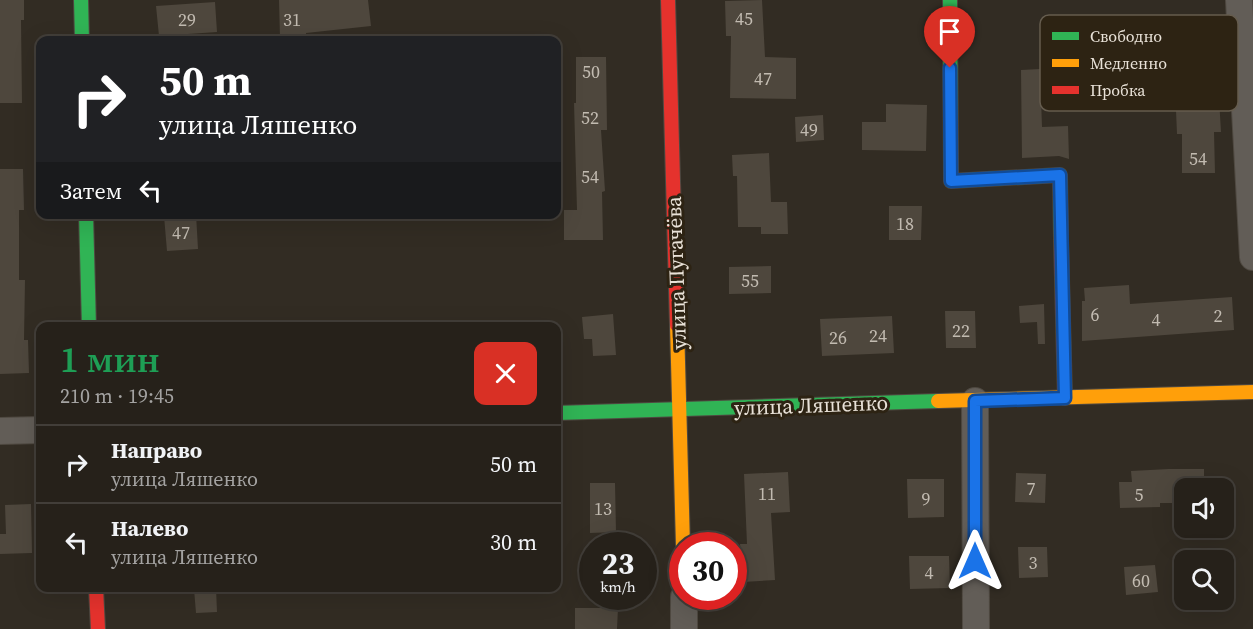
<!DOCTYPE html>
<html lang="ru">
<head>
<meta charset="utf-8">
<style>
	body { margin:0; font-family:"Source Serif 4",serif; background:#322e27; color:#f1f3f6; height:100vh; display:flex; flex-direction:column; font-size:22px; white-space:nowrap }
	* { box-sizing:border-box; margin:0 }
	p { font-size:20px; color:#a4a3a2 }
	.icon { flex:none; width:33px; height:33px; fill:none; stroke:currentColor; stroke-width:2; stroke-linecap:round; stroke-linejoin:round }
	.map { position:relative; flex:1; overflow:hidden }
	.side { position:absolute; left:36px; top:322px; width:525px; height:270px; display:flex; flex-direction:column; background:#26211a; border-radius:12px; box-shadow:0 6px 24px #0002,0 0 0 2px #423e39 }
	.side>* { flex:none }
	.guide { position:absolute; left:36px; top:36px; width:525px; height:183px; border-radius:12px; box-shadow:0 6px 24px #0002,0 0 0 2px #423e39; background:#202124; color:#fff; overflow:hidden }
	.buttons { position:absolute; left:1174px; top:478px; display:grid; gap:12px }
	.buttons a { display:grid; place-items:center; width:60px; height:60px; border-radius:12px; background:#26211a; box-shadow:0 6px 24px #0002,0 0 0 2px #423e39; font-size:30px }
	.speed { position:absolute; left:579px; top:532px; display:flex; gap:12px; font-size:30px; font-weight:700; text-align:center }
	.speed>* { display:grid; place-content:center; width:78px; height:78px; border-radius:50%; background:#26211a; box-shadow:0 6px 24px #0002,0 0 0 2px #423e39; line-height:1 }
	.speed small { font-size:15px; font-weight:400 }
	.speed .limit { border:9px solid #d22; background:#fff; color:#111 }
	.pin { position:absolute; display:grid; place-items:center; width:51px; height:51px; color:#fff; margin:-62px -26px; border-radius:50% 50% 50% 0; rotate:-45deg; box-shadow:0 0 6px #0007 }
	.pin .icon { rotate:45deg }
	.me { position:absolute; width:66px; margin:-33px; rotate:0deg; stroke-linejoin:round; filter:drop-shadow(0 0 4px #0008) }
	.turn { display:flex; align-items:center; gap:21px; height:126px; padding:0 24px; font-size:27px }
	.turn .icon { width:78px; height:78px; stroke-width:2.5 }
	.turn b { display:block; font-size:42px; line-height:51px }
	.then { display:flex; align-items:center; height:57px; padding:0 24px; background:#0003; gap:12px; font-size:22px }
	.round { display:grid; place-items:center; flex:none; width:63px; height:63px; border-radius:12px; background:#322e27 }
	.headline { display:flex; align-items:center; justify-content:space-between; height:102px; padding:0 24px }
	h1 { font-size:36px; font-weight:600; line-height:45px; color:#1e9e55 }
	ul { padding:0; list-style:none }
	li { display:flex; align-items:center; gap:18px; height:78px; padding:0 24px; border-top:2px solid #423e39 }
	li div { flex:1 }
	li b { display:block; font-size:22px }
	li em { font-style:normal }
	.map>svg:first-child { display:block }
	.building { fill:#4e473d }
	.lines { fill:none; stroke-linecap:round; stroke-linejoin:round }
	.street-casing { stroke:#4f4941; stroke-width:28 }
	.fast-casing { stroke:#4f4941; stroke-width:16 }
	.slow-casing { stroke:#4f4941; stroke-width:16 }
	.jam-casing { stroke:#4f4941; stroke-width:16 }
	.street { stroke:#625d57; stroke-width:26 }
	.fast { stroke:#30b455; stroke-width:14 }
	.slow { stroke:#ff9f0a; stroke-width:14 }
	.jam { stroke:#e5322d; stroke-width:14 }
	.route-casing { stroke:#114b97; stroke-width:15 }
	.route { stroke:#1a73e8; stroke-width:10 }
	.labels { text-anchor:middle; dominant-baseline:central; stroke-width:6; stroke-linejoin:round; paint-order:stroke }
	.number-label { font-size:18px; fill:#c2bbb1 }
	.street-label { font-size:21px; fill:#e9e2d8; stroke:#2d2313 }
	.key { fill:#2d2313; stroke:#655c4e; stroke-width:1.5 }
	.key-label { font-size:16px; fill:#e9e2d8 }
</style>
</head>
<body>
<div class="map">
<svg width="1253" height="629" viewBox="0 0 1253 629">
	<rect width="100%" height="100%" fill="#322c23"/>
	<!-- building -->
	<path class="building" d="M 0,0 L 24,0 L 24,20 L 21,20 L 22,103 L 0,103 Z
		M 279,0 L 368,0 L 371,26 L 306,33 L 306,37 L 280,38 Z
		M 762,0 L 765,57 L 796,58 L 796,99 L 730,98 L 731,36 L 726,36 L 725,1 Z
		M 215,2 L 217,32 L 159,36 L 156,6 Z
		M 576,57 L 606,57 L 607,130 L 601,130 L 605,191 L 602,192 L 603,240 L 564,240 L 564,210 L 577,210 L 574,103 L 576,103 Z
		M 1040,69 L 1042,127 L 1068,126 L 1069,159 L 1059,156 L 1022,158 L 1021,70 Z
		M 1200,86 L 1200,99 L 1219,98 L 1221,132 L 1214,132 L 1215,173 L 1182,173 L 1182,134 L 1177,134 L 1175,87 Z
		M 886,104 L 927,105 L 926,151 L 862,150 L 862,122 L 886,122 Z
		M 823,115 L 824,140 L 796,142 L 795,117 Z
		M 769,153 L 771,202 L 787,202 L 788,234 L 761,234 L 761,227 L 738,227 L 737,176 L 733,176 L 732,155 Z
		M 0,169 L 23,169 L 24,210 L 19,210 L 19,280 L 25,280 L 24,340 L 28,340 L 29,373 L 0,374 Z
		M 889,206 L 922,206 L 921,240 L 889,240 Z
		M 196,214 L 198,249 L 167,251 L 164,216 Z
		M 771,266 L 771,293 L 729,294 L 729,267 Z
		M 1129,285 L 1130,304 L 1232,297 L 1234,330 L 1082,341 L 1082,301 L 1085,301 L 1084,288 Z
		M 1044,304 L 1045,344 L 1038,344 L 1037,322 L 1020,323 L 1019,306 Z
		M 945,311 L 975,311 L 976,348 L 946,348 Z
		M 613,314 L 616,355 L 593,356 L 592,339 L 584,339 L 582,317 Z
		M 892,316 L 894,353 L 822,356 L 820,319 Z
		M 1169,469 L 1204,469 L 1204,489 L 1185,489 L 1185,503 L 1160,503 L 1160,507 L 1120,508 L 1119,482 L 1132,482 L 1131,471 Z
		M 788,472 L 790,512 L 771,513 L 775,580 L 743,582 L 740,544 L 747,544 L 744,474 Z
		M 1016,473 L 1046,474 L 1045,503 L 1015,502 Z
		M 907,479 L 944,479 L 944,517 L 908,518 Z
		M 590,483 L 615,483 L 616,532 L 590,533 Z
		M 31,504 L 32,553 L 0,554 L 0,534 L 6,534 L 5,505 Z
		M 1018,547 L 1047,547 L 1048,577 L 1019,578 Z
		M 909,556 L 949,556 L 950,588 L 910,589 Z
		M 1155,565 L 1158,592 L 1126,595 L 1124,567 Z
		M 216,588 L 217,612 L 196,613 L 194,589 Z
		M 575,608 L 618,608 L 617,629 L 575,629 Z"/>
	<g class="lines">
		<!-- street casing -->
		<g class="street-casing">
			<path id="street" d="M 1239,0 L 1253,257
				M 975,401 L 976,629
				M 0,431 L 40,430
				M 684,597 L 684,629"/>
		</g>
		<!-- fast casing -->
		<g class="fast-casing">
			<path id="fast" d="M 81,0 L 82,40
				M 950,0 L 951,181 L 1060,175 L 1061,239
				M 86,214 L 89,327
				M 556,413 L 938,401"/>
		</g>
		<!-- slow casing -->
		<g class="slow-casing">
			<path id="slow" d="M 677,325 L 683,546
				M 938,401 L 1253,392"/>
		</g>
		<!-- jam casing -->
		<g class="jam-casing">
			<path id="jam" d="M 668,0 L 677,325
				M 1061,239 L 1065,398
				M 96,588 L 98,629"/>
		</g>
		<!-- street -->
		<use href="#street" class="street"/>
		<!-- fast -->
		<use href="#fast" class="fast"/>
		<!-- slow -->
		<use href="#slow" class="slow"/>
		<!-- jam -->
		<use href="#jam" class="jam"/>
	</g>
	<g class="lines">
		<!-- route casing -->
		<g class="route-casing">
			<path id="route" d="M 950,68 L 951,181 L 1060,175 L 1065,398 L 975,401 L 975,561"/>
		</g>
		<!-- route -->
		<use href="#route" class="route"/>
	</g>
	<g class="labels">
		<!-- number labels -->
		<g class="number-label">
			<text x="744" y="18">45</text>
			<text x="187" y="19">29</text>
			<text x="292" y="19">31</text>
			<text x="591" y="71">50</text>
			<text x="763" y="78">47</text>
			<text x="590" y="117">52</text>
			<text x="809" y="129">49</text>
			<text x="1198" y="158">54</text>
			<text x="590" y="176">54</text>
			<text x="905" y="223">18</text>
			<text x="181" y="232">47</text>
			<text x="750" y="280">55</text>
			<text x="1095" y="314">6</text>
			<text x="1218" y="315">2</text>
			<text x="1156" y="319">4</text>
			<text x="961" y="330">22</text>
			<text x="878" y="335">24</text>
			<text x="838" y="337">26</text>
			<text x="1031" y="488">7</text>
			<text x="767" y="493">11</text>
			<text x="1139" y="494">5</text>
			<text x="926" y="498">9</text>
			<text x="603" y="508">13</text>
			<text x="1033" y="562">3</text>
			<text x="929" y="572">4</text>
			<text x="1141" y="580">60</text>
		</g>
		<!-- street labels -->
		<g class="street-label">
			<text transform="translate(676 273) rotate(-92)">улица Пугачёва</text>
			<text transform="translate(811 405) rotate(-2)">улица Ляшенко</text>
		</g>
	</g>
	<!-- legend -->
	<rect x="1040" y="15" width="198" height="96" rx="9" class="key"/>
	<rect x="1052" y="32" width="27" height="8" fill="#30b455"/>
	<rect x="1052" y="59" width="27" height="8" fill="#ff9f0a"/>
	<rect x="1052" y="86" width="27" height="8" fill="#e5322d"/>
	<g class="key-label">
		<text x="1090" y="42">Свободно</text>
		<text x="1090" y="69">Медленно</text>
		<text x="1090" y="96">Пробка</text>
	</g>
</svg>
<div class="buttons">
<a><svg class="icon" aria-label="sound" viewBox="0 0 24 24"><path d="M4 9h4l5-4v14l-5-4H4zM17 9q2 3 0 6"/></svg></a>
<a><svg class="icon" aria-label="search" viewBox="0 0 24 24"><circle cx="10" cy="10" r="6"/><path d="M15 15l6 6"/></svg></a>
</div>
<div class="speed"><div>23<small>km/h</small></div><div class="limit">30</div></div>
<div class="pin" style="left:950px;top:68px;background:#d93025"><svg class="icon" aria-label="arrive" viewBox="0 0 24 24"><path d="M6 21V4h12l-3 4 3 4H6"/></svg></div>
<svg class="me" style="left:975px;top:561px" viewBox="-20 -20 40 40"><path d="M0-17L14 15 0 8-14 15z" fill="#1a73e8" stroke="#fff" stroke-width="4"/></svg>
<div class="guide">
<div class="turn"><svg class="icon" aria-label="right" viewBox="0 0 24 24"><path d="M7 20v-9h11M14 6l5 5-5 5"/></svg><div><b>50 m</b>улица Ляшенко</div></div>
<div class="then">Затем<svg class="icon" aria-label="left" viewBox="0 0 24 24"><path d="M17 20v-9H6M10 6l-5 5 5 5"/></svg></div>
</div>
<section class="side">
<div class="headline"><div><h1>1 мин</h1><p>210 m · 19:45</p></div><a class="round" style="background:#d93025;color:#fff"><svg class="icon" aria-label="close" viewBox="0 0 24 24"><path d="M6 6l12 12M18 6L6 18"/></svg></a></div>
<ul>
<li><svg class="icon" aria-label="right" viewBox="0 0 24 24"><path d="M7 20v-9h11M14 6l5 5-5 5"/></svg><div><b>Направо</b><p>улица Ляшенко</p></div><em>50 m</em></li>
<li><svg class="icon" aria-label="left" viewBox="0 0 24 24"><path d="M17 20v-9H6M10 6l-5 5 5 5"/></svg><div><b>Налево</b><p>улица Ляшенко</p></div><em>30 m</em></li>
</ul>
</section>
</div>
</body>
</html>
